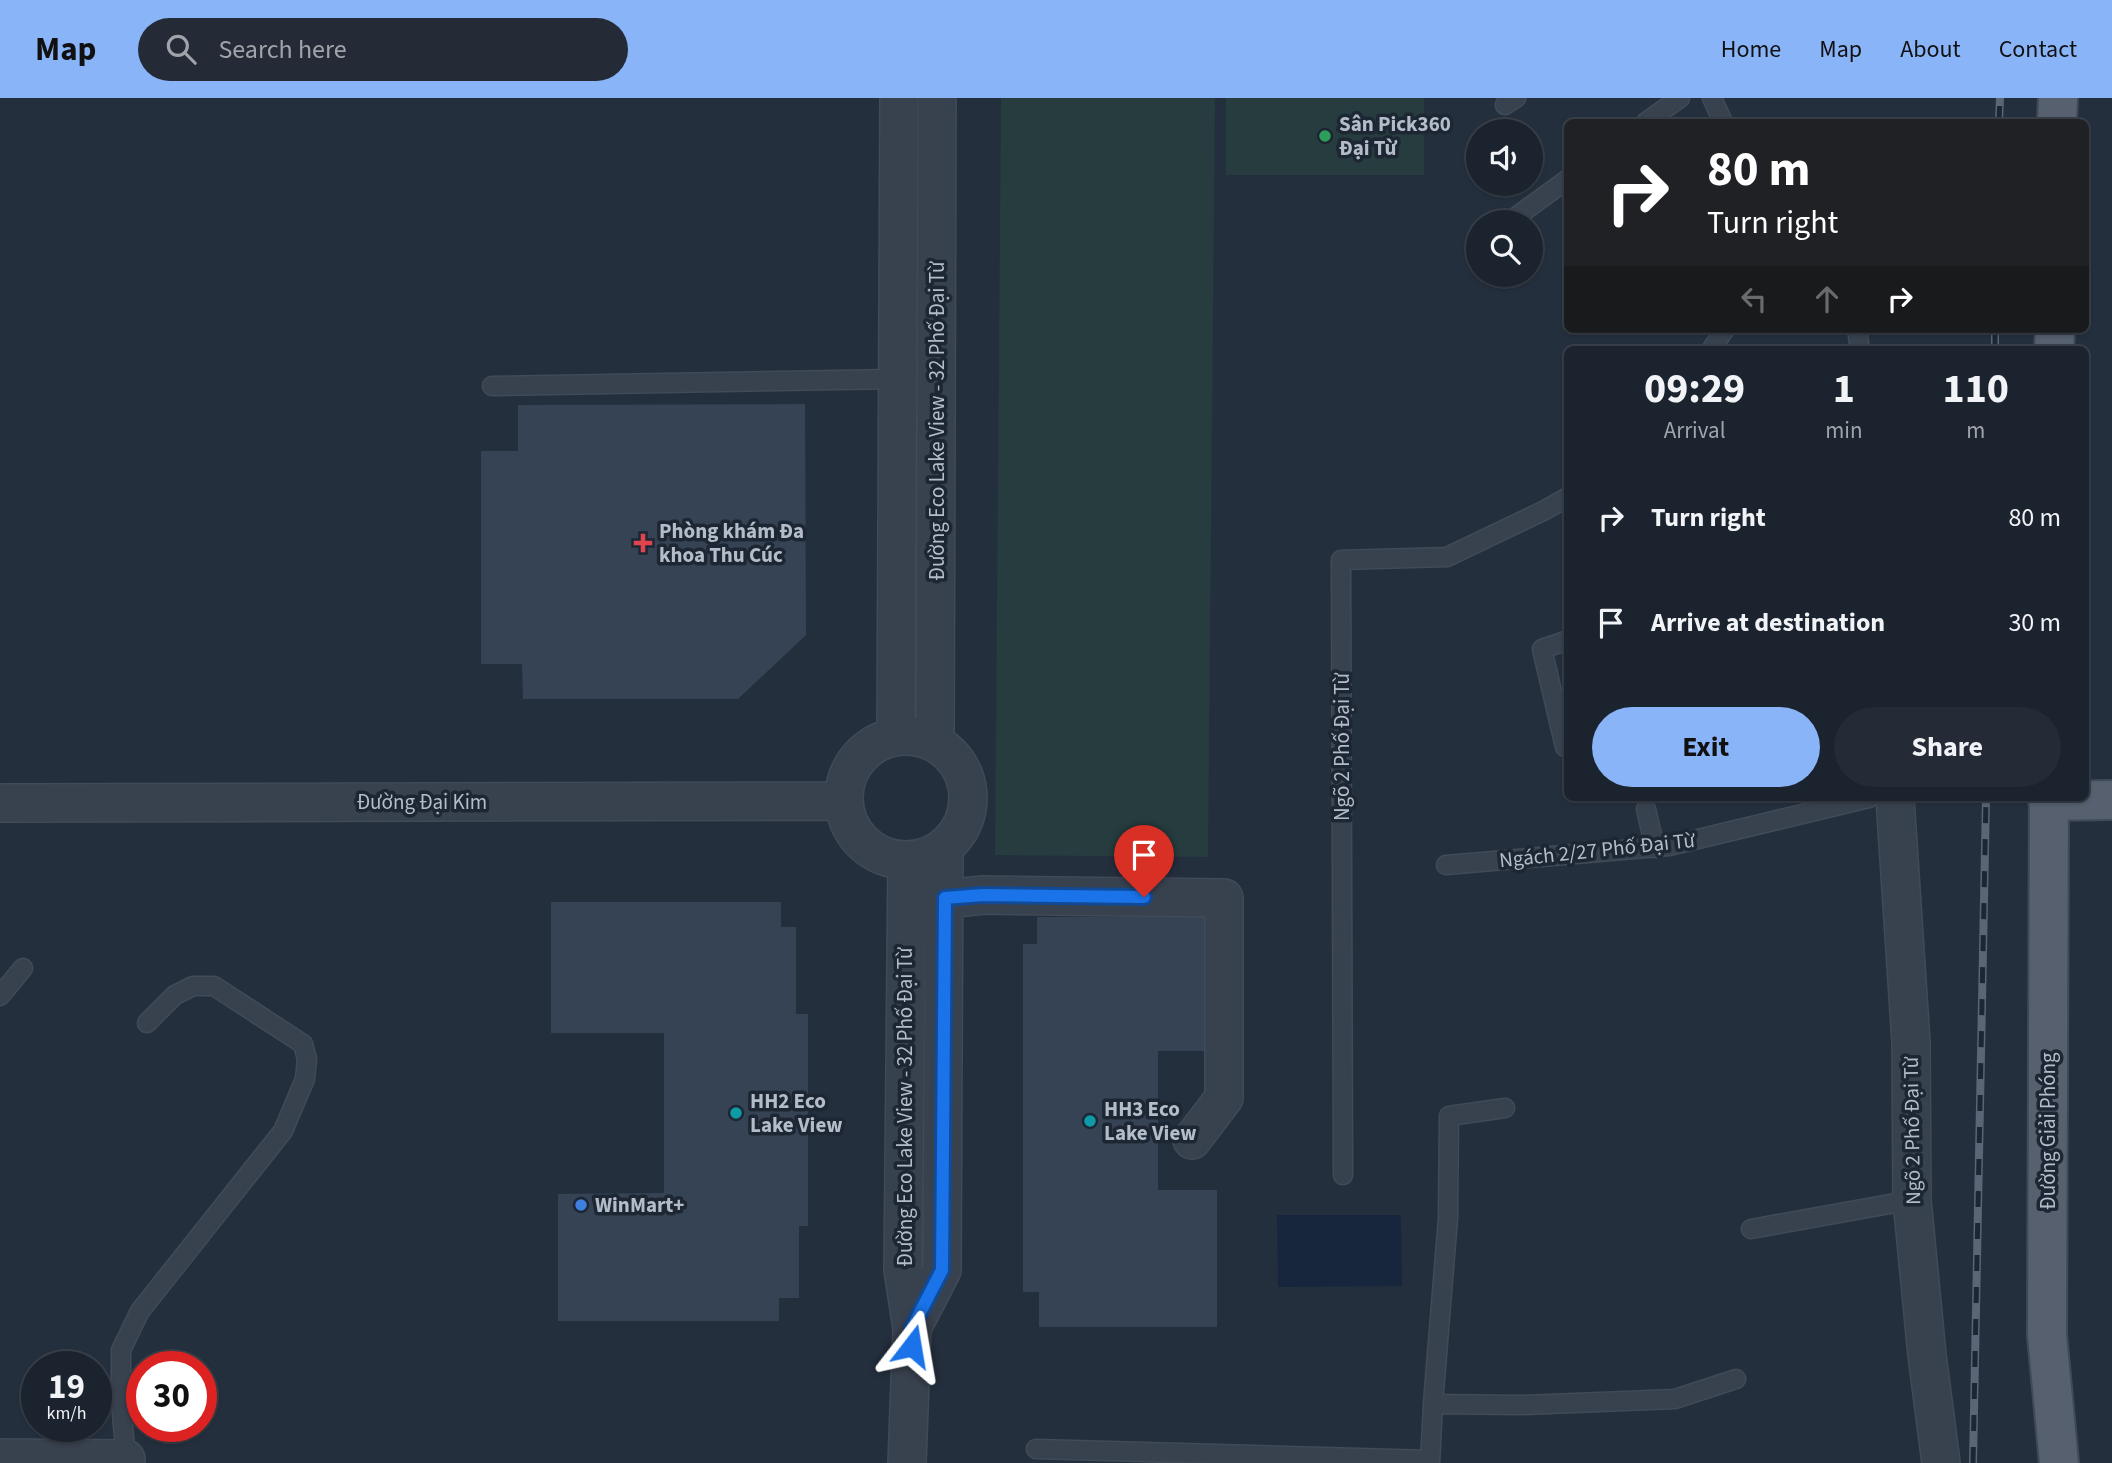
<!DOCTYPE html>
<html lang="en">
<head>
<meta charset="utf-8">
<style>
	body { margin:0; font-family:"Source Sans 3",sans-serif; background:#242b36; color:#f1f3f6; height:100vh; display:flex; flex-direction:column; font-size:26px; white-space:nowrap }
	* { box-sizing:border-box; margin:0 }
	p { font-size:23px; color:#a0a4aa }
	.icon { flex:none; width:38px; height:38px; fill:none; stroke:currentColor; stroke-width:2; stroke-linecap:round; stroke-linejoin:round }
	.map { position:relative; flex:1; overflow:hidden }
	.panel { position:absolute; left:1564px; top:248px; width:525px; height:455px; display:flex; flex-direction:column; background:#1b232e; border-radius:10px; box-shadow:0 2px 5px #0004,0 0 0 2px #39404a }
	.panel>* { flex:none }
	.banner { position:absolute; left:1564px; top:21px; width:525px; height:214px; border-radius:10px; box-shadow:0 2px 5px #0004,0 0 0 2px #39404a; background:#202124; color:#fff; overflow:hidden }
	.tools { position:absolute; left:1466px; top:21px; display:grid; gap:14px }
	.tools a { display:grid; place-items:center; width:77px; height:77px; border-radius:50%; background:#1b232e; box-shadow:0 2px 5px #0004,0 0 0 2px #39404a; font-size:35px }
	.speed { position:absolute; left:21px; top:1253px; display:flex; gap:14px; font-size:35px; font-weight:700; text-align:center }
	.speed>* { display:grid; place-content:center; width:91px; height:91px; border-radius:50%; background:#1b232e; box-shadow:0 2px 5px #0004,0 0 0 2px #39404a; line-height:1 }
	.speed small { font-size:18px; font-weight:400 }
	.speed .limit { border:10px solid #d22; background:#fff; color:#111 }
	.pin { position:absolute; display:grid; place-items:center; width:60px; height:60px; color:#fff; margin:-72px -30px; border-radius:50% 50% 50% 0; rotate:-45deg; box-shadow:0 0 7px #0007 }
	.pin .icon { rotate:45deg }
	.me { position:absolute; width:77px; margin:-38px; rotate:14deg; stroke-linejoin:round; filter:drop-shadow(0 0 5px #0008) }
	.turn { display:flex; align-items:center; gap:24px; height:147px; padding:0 28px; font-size:32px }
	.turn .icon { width:91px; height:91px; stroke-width:2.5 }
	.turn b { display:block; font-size:49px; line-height:60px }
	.lanes { display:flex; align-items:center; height:66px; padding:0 28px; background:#0003; justify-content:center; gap:35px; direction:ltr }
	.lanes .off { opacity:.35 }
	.eta { display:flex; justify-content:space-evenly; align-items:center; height:119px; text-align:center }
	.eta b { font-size:42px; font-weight:700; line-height:49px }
	.action { display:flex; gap:14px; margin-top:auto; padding:14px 28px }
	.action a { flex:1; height:80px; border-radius:42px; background:#8ab4f8; color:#111; font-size:28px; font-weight:700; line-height:80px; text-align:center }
	.action a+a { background:#242b36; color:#f1f3f6 }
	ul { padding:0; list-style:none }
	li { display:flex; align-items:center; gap:21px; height:105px; padding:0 28px }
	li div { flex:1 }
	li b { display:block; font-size:26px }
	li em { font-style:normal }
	header { display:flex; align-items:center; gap:42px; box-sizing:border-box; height:98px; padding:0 35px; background:#8ab4f8; color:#111 }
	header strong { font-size:33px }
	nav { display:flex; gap:38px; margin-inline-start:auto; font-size:24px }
	.search { width:490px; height:63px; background:#242b36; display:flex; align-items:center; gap:18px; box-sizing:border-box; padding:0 24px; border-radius:38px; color:#a0a4aa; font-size:26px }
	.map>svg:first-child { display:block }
	.green { fill:#263c3f }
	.water { fill:#17263c }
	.building { fill:#364354 }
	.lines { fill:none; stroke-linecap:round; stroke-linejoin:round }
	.service-casing { stroke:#414a57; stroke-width:21 }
	.minor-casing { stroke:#414a57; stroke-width:40 }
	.primary-casing { stroke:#414a57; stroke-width:42 }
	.service { stroke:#38414e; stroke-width:18 }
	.minor { stroke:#38414e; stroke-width:37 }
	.primary { stroke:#56606e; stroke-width:38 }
	.rail-casing { stroke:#5a6575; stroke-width:8 }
	.rail { stroke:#1d2633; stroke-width:5; stroke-dasharray:16; stroke-linecap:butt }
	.route-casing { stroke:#114b97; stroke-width:18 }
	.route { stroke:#1a73e8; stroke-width:12 }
	.leisure-dot { fill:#2e9e5b; stroke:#1d2633; stroke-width:2.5 }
	.health-dot { fill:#e0444e; stroke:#1d2633; stroke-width:2.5 }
	.culture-dot { fill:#0f9aa8; stroke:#1d2633; stroke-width:2.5 }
	.shop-dot { fill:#3f7fe0; stroke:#1d2633; stroke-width:2.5 }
	.labels { text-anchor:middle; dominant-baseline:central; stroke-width:7; stroke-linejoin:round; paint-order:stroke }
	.poi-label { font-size:21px; font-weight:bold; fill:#b4bcc9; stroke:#1d2633; text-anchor:start }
	.street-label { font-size:21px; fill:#b4bcc9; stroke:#1d2633 }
</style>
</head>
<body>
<header>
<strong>Map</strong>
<div class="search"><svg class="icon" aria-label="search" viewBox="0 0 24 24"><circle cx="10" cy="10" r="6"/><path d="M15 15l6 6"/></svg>Search here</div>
<nav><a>Home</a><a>Map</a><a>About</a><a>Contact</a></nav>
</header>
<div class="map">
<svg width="2112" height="1365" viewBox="0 0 2112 1365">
	<rect width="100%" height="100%" fill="#242f3e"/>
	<!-- green -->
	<path class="green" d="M 1001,0 L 1215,0 L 1208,759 L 995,757 Z
		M 1226,0 L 1424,0 L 1424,77 L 1226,77 Z"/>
	<!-- water -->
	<path class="water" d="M 1277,1117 L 1401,1117 L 1402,1188 L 1278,1189 Z"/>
	<!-- building -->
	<path class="building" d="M 805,306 L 806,537 L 738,601 L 523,601 L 522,566 L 481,566 L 481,353 L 518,353 L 518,307 Z
		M 551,804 L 781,804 L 781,829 L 796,829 L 796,916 L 808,916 L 808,1128 L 799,1128 L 799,1200 L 779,1200 L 779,1223 L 558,1223 L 558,1096 L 664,1095 L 664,935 L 551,935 Z
		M 1216,818 L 1217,953 L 1158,953 L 1158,1092 L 1217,1092 L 1217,1229 L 1039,1229 L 1039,1194 L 1023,1194 L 1023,846 L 1037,846 L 1037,819 Z"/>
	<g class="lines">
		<!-- service casing -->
		<g class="service-casing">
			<path id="service" d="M 1712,0 L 1723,24
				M 1505,7 L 1516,0
				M 1646,24 L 1680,0
				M 1509,124 L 1568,81
				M 1477,147 L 1479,146
				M 1857,231 L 1860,252
				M 1711,252 L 1725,231
				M 492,288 L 898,281
				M 1565,649 L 1542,551 L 1568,542
				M 1646,711 L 1655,750
				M 1446,767 L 1669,748 L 1869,700
				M 0,898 L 23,870
				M 1343,1077 L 1341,462 L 1447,459 L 1545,412 L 1568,399
				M 1751,1131 L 1912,1102
				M 1433,1306 L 1521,1307 L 1675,1301 L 1736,1281
				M 1036,1351 L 1430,1362
				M 126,1361 L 121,1305 L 121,1252 L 140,1213 L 283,1033 L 305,981 L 307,961 L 303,946 L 214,888 L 193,888 L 175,897 L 147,925
				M 1430,1365 L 1433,1306 L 1448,1120 L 1449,1018 L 1505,1010"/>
		</g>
		<!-- minor casing -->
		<g class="minor-casing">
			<path id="minor" d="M844 700a62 62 0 1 1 124 0a62 62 0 1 1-124 0Z
				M 896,639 L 899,0
				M 935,645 L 937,0
				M 1895,700 L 1911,944 L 1912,1102 L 1927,1257 L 1941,1365
				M 0,705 L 843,703
				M 907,762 L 903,1172 L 912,1230 L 907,1365
				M 945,801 L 983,797 L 1224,800 L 1224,1000 L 1192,1042
				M 912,1230 L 942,1172 L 944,750
				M 0,1360 L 126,1361 L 126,1365"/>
		</g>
		<!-- primary casing -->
		<g class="primary-casing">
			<path id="primary" d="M 2057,24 L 2058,0
				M 2054,252 L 2055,231
				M 2049,700 L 2047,1237 L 2059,1365
				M 2048,703 L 2112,702"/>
		</g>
		<!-- service -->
		<use href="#service" class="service"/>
		<!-- minor -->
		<use href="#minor" class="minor"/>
		<!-- primary -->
		<use href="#primary" class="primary"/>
		<!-- rail casing -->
		<g class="rail-casing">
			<path id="rail" d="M 1999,24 L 2000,0
				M 1995,252 L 1995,231
				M 1973,1365 L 1986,700"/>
		</g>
		<!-- rail -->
		<use href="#rail" class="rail"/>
	</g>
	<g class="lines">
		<!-- route casing -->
		<g class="route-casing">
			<path id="route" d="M 912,1248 L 912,1230 L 942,1172 L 945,800 L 983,797 L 1144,799"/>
		</g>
		<!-- route -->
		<use href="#route" class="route"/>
	</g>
	<!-- markers -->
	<circle class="leisure-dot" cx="1325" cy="38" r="7"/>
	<path class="health-dot" d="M639.5 434.5h7v7h7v7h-7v7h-7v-7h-7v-7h7z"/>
	<g class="culture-dot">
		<circle cx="736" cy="1015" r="7"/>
		<circle cx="1090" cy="1023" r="7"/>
	</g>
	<circle class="shop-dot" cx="581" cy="1107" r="7"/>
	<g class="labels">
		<!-- poi labels -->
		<g class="poi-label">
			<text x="1339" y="26">Sân Pick360<tspan x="1339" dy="24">Đại Từ</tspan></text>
			<text x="659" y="433">Phòng khám Đa<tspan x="659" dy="24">khoa Thu Cúc</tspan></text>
			<text x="750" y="1003">HH2 Eco<tspan x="750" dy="24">Lake View</tspan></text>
			<text x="1104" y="1011">HH3 Eco<tspan x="1104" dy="24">Lake View</tspan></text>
			<text x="595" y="1107">WinMart+</text>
		</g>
		<!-- street labels -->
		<g class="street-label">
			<text transform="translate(937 323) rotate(-90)">Đường Eco Lake View - 32 Phố Đại Từ</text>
			<text transform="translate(1342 649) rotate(-90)">Ngõ 2 Phố Đại Từ</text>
			<text x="422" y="704">Đường Đại Kim</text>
			<text transform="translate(1597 752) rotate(-6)">Ngách 2/27 Phố Đại Từ</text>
			<text transform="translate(905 1009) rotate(-90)">Đường Eco Lake View - 32 Phố Đại Từ</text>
			<text transform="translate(1912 1033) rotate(-91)">Ngõ 2 Phố Đại Từ</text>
			<text transform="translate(2048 1033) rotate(-90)">Đường Giải Phóng</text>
		</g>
	</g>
</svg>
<div class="tools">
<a><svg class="icon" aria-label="sound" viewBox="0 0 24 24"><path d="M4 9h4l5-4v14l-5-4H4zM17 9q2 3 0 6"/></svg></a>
<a><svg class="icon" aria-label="search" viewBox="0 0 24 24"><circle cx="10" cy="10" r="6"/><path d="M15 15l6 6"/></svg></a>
</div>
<div class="speed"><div>19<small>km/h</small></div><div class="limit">30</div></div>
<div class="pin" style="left:1144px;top:799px;background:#d93025"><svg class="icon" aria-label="arrive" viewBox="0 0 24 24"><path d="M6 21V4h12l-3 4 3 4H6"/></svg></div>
<svg class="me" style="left:912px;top:1248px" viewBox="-20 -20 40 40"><path d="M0-17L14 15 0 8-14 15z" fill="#1a73e8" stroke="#fff" stroke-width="4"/></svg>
<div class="banner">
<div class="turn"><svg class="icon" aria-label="right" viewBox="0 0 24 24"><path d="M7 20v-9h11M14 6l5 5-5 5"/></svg><div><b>80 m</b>Turn right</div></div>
<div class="lanes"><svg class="icon off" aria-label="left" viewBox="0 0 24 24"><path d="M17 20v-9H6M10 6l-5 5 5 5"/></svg><svg class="icon off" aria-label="ahead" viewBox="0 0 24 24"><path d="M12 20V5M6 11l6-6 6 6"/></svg><svg class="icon" aria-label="right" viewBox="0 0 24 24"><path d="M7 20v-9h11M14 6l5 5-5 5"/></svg></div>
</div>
<section class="panel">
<div class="eta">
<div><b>09:29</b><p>Arrival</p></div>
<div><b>1</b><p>min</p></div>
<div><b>110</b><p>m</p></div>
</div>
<ul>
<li><svg class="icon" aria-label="right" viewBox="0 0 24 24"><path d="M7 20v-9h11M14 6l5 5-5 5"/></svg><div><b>Turn right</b></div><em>80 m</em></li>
<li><svg class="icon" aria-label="arrive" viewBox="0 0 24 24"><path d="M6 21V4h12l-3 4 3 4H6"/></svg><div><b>Arrive at destination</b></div><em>30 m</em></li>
</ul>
<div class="action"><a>Exit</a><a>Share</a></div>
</section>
</div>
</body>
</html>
